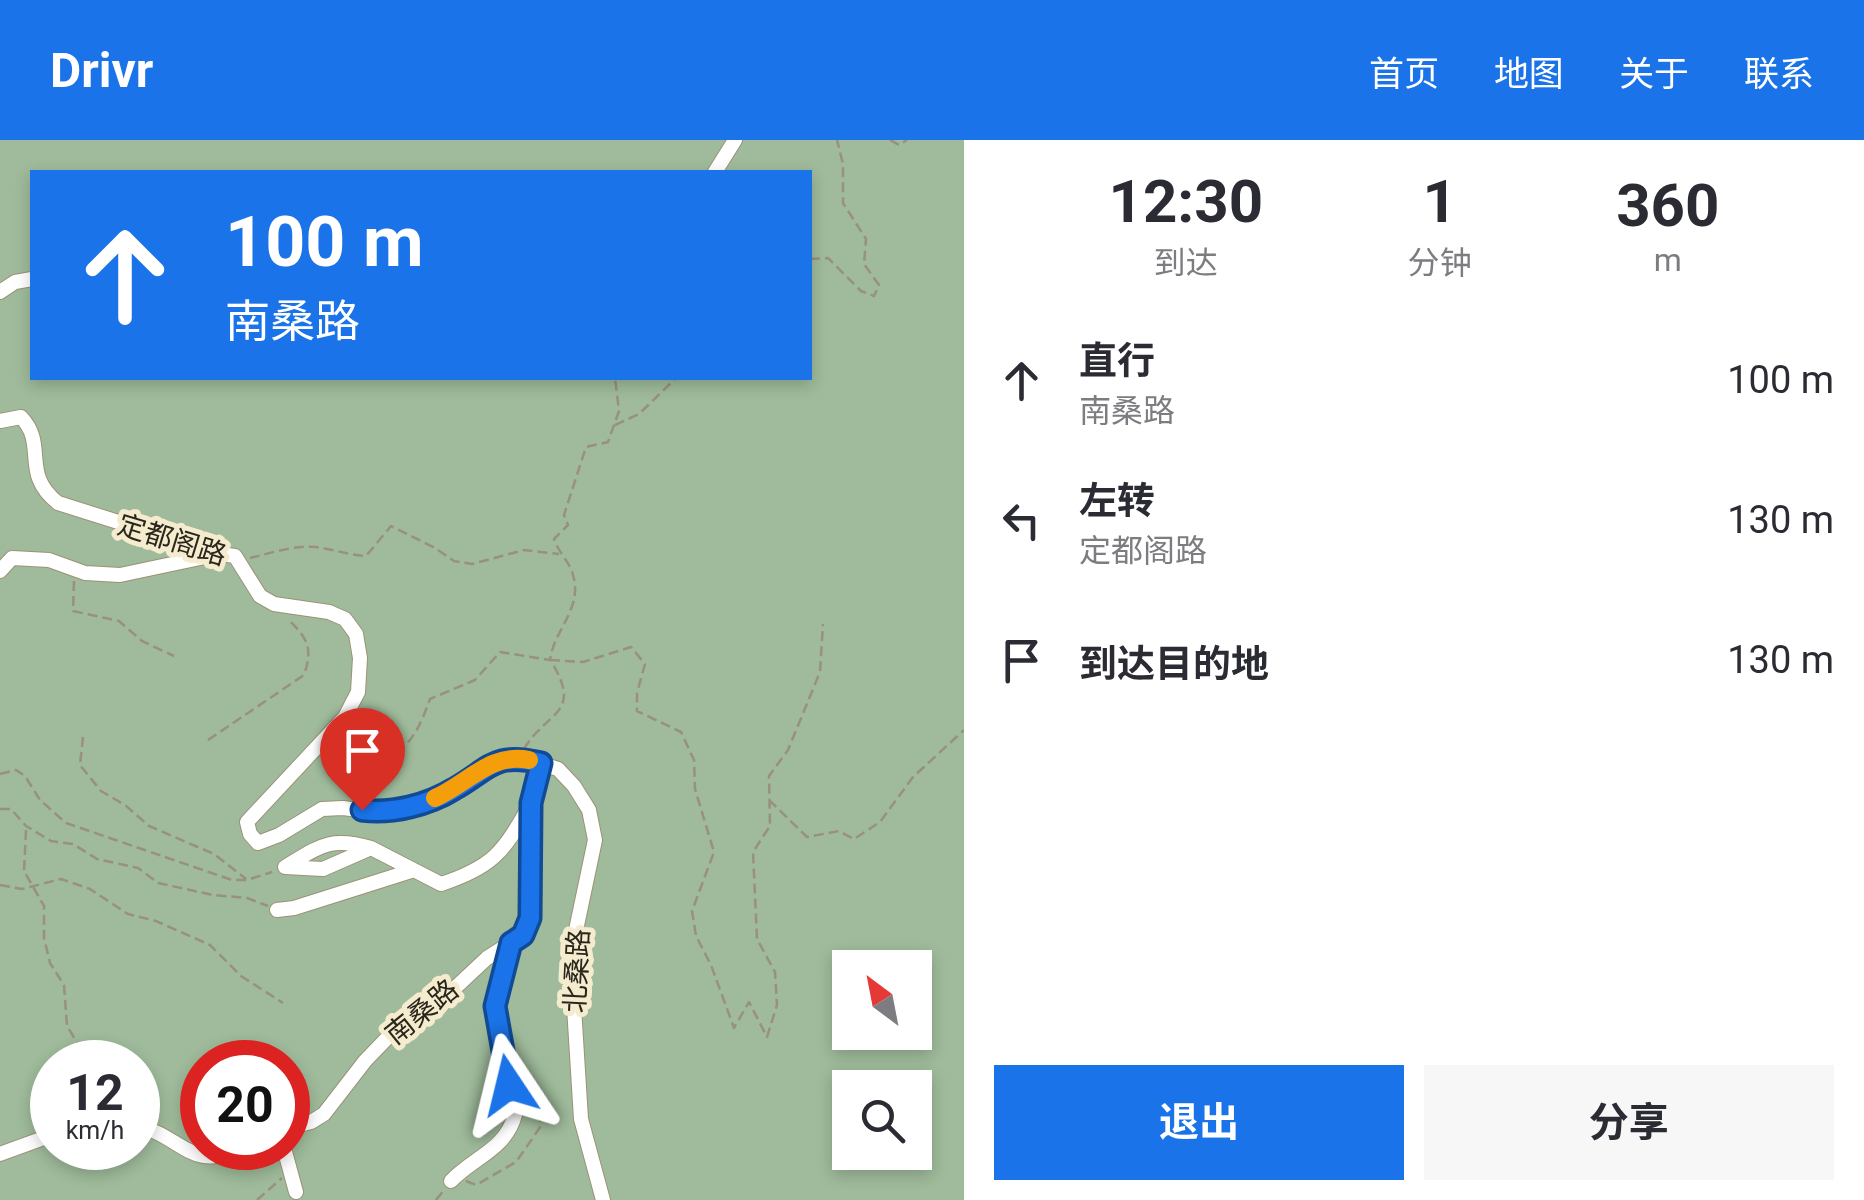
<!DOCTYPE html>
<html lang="zh">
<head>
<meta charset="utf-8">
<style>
	body { margin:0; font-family:Roboto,"Noto Sans SC",sans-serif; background:#f7f7f7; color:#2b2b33; height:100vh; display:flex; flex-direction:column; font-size:38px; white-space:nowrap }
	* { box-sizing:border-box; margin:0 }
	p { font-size:32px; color:#7c7c81 }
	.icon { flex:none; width:55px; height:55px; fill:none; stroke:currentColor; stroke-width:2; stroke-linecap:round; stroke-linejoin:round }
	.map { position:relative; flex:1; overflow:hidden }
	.drawer { display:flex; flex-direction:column; background:#fff; width:900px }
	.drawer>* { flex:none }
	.hud { position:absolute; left:30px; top:30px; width:782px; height:210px; border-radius:0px; box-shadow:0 5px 15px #0003; background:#1a73e8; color:#fff; overflow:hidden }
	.needle { width:65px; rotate:328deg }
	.tools { position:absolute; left:832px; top:810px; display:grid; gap:20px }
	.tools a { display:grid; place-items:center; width:100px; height:100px; border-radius:0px; background:#fff; box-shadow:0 5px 15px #0003; font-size:50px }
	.speed { position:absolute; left:30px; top:900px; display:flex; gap:20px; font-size:50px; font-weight:700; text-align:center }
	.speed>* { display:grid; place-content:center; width:130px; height:130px; border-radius:50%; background:#fff; box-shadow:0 5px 15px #0003; line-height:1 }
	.speed small { font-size:25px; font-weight:400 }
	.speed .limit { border:15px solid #d22; background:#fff; color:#111 }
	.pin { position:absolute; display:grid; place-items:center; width:85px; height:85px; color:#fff; margin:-102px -42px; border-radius:50% 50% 50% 0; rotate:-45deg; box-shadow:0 0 10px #0007 }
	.pin .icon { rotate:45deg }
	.me { position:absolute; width:110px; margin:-55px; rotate:350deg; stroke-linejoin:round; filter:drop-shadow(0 0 8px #0008) }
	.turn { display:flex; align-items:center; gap:35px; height:210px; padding:0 30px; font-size:45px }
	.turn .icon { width:130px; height:130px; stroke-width:2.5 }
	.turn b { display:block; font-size:70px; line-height:85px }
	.eta { display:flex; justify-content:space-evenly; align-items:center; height:170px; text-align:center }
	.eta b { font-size:60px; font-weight:700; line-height:70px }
	.primary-button { display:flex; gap:20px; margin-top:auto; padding:20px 30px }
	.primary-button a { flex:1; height:115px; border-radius:0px; background:#1a73e8; color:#fff; font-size:40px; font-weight:700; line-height:115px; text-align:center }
	.primary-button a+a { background:#f7f7f7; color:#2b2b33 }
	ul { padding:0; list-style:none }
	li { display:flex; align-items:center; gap:30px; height:140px; padding:0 30px }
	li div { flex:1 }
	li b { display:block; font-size:38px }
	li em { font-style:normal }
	header { display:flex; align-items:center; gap:60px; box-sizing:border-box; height:140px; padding:0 50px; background:#1a73e8; color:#fff }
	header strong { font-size:48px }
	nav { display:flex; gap:55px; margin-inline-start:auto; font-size:35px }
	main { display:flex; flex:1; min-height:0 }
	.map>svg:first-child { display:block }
	.forest { fill:#9fbb9b; fill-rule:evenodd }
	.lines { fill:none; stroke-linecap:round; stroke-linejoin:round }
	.minor-casing { stroke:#9b9277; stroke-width:16 }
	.path { stroke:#98917c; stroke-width:2.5; stroke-dasharray:10 5; stroke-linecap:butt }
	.minor { stroke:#fff; stroke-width:14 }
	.route-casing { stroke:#114b97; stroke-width:25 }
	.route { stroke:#1a73e8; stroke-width:18 }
	.slow { stroke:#f59e0b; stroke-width:18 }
	.labels { text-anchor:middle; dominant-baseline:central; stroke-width:10; stroke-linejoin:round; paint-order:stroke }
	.street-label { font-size:28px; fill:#2a261b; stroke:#f5ebce }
</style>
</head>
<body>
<header>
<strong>Drivr</strong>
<nav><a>首页</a><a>地图</a><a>关于</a><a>联系</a></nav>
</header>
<main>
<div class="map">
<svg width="964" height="1060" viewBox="0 0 964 1060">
	<rect width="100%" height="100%" fill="#f5ebce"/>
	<!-- forest -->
	<path class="forest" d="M 0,0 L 964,0 L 964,1060 L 0,1060 ZM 32,32 L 810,32 L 810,238 L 32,238 ZM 850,828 L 915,828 L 915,892 L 850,892 ZM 52,922 L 138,922 L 138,1008 L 52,1008 ZM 202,922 L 288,922 L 288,1008 L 202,1008 ZM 850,948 L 915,948 L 915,1012 L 850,1012 Z"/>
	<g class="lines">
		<!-- minor casing -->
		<g class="minor-casing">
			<path id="minor" d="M 715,32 L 735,0
				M 0,152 L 15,142 L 32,139
				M 0,281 L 21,277 C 48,305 20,333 58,363 L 220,414 L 235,416 L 260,456 L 274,464 L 329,472 L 345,479 L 356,494 L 360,518 L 358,552 L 345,577 L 247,682 L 250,694 L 258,703 L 279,695 L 322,669 L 343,668 L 381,673 L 421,664 L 454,650 L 488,624 L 522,618 L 558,629 L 574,646 L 589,670 L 595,700 L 576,790 L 573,851 L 581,979 L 603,1060
				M 0,431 L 12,418 L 49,420 L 85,433 L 120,435 L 219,414
				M 371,708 C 330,696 320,706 285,727 L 323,729 L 371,708 L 441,744 C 490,728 504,713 528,668
				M 277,770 L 294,768 L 411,731
				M 138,986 C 182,996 191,1033 241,1008
				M 288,988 L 311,982 L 324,974 L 365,921 L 390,895 L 425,876 L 487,818 L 523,795 L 531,778 L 533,759 L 531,663 L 541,623
				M 284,1008 L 296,1052
				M 0,1014 L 52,995
				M 451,1041 C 474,1017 505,1010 515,975 L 495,866 L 511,803"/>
		</g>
		<!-- path -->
		<path class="path" d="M 890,0 L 899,5 L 907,0
			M 810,119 L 828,118 L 861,151 L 874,156 L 879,145 L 864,124 L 866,99 L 843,63 L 843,24 L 837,0
			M 615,285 L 639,274 L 676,238
			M 250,418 C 271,413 294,405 316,407 C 333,409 348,415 366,416 L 391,386 L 435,408 L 454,421 L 472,424 L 524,410 L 559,414
			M 74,441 L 73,471 L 119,481 L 142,501 L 174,516
			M 550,520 L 583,522 L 631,507 L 645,524 L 637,553 L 637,571 L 681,592 L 694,620 L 695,649 L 714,712 L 692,771 L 696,796 L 711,825 L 734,888 L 749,862 L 767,897 L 777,865 L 775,832 L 757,799 L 753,712 L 770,686 L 769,636 L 788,610 L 820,532 L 823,484
			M 83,597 L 80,625 L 101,651 L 125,665 L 149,686 L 214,714 L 246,739
			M 208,600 L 304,535 C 313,508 308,499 289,480
			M 524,609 C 546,571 584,575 551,521
			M 0,634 L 16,630 L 25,636 L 40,660 L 66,683 L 232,740 L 247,740 L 272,732
			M 365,659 L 371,632 C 407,607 415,601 430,559 L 475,540 L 500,512 L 550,520 C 554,489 583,469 573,435 C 570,422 558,412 554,399 L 568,385 L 564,375 L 586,307 L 608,302 L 619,271 L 615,238
			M 769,660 L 807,697 L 839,691 L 854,699 L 880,682 L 913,637 L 964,590
			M 0,669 L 11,669 L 26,686 L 51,701 L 73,704 L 97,719 L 138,728 L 158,743 L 213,755 L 247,758 L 268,766
			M 26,690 L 24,731 L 44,766 L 44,798 L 50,823 L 64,845 L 67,886 L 81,909 L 83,922
			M 0,745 L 22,749 L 61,739 L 90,749 L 128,774 L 156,781 L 210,805 L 241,836 L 283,863
			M 466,1041 L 476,1045 L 516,1022 L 541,986 C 537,963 532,938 517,919
			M 257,1060 L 282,1038
			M 436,1060 L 444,1050"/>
		<!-- minor -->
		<use href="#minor" class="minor"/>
	</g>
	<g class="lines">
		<!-- route casing -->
		<g class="route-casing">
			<path id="route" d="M 362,670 C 392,674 428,665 454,649 C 491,628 493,612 541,623 L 531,663 L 530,778 L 523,795 L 511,803 L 495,866 L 509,945"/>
		</g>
		<!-- route -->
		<use href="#route" class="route"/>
		<!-- slow -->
		<path class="slow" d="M 435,658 C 467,644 491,612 529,620"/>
	</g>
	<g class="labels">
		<!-- street labels -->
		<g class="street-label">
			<text transform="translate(172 400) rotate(17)">定都阁路</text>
			<text transform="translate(577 831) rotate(-87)">北桑路</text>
			<text transform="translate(422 872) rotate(-39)">南桑路</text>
		</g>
	</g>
</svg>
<div class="tools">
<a><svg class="needle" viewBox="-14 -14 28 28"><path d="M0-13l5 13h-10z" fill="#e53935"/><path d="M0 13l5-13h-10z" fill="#7c7c81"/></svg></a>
<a><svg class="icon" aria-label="search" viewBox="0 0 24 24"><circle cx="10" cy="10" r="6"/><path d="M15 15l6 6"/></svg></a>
</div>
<div class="speed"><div>12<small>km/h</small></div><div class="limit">20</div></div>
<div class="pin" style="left:362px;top:670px;background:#d93025"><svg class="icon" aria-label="arrive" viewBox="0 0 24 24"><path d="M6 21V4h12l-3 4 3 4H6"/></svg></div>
<svg class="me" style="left:509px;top:945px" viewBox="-20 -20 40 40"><path d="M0-17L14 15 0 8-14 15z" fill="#1a73e8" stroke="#fff" stroke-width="4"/></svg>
<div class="hud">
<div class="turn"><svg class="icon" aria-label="ahead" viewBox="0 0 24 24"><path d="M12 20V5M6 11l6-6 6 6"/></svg><div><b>100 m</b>南桑路</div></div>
</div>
</div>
<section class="drawer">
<div class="eta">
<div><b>12:30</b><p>到达</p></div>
<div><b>1</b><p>分钟</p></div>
<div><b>360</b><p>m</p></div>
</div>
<ul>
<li><svg class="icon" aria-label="ahead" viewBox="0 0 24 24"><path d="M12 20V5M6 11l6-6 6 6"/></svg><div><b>直行</b><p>南桑路</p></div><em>100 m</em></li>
<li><svg class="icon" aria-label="left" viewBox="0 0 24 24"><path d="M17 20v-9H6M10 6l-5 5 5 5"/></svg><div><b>左转</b><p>定都阁路</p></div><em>130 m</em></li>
<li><svg class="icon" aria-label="arrive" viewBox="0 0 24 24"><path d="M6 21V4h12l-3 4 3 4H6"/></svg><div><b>到达目的地</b></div><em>130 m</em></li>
</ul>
<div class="primary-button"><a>退出</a><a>分享</a></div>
</section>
</main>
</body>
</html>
